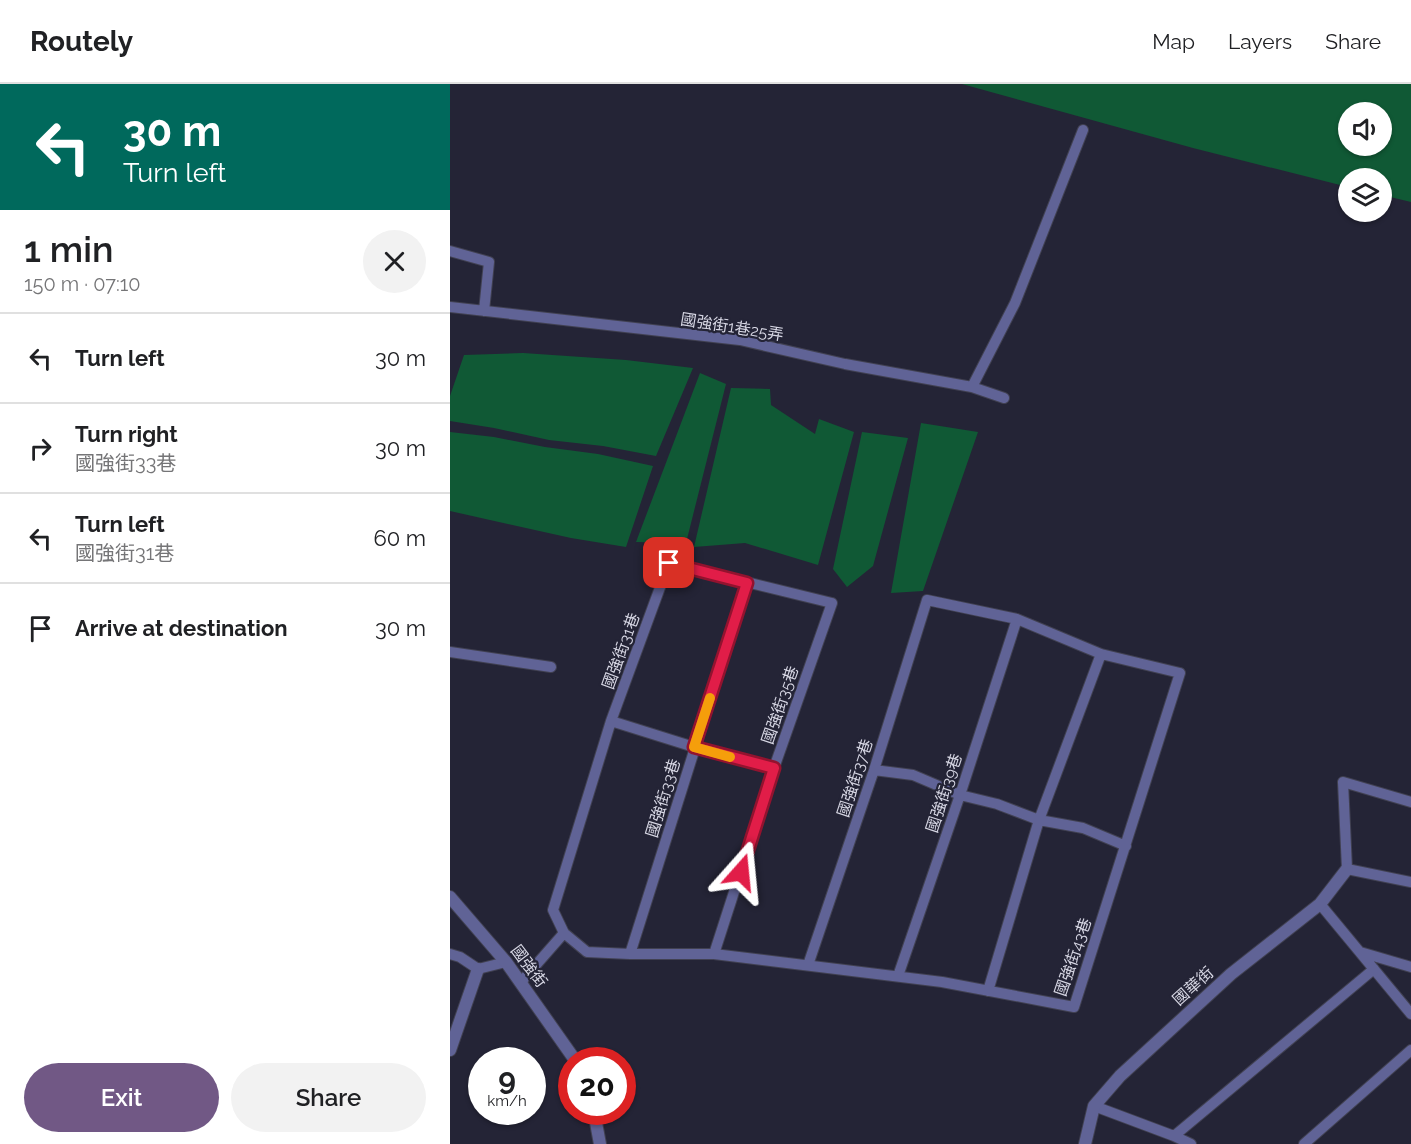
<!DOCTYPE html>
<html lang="en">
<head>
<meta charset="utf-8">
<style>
	body { margin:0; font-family:Raleway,"Noto Sans TC",sans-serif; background:#f2f2f2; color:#202124; height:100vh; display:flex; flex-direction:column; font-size:22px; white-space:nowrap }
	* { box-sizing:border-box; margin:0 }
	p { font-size:20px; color:#757577 }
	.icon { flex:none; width:33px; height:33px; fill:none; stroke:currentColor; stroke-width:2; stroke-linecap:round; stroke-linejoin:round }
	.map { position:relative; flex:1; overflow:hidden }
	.drawer { display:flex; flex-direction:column; background:#fff; width:450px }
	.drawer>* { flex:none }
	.hud { background:#00695c; color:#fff; overflow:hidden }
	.controls { position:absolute; left:888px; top:18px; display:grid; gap:12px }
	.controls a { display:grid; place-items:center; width:54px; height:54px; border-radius:50%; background:#fff; box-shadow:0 2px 4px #0004; font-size:30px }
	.speed { position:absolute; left:18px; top:963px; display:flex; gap:12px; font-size:30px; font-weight:700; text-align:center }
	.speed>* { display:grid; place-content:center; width:78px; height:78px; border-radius:50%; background:#fff; box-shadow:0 2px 4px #0004; line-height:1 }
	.speed small { font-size:15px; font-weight:400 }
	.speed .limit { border:9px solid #d22; background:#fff; color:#111 }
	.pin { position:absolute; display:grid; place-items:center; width:51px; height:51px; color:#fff; margin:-26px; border-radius:12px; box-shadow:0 3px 9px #0006 }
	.me { position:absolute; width:66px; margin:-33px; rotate:18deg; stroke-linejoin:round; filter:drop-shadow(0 0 4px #0008) }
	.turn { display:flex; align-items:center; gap:21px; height:126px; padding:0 24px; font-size:27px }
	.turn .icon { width:78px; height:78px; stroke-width:2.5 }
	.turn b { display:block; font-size:42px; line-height:51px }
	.round { display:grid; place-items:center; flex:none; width:63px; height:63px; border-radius:32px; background:#f2f2f2 }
	.overview { display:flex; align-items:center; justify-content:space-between; height:102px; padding:0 24px }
	h1 { font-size:36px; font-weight:600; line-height:45px }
	.action { display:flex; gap:12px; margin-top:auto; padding:12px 24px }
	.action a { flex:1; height:69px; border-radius:36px; background:#715885; color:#fff; font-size:24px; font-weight:600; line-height:69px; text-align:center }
	.action a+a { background:#f2f2f2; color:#202124 }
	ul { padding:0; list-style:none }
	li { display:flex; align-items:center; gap:18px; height:90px; padding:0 24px; border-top:2px solid #e0e0e0 }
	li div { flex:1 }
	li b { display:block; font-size:22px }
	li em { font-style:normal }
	header { display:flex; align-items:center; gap:36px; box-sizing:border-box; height:84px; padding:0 30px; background:#fff; border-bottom:2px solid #e0e0e0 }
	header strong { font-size:28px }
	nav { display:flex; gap:33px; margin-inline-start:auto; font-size:21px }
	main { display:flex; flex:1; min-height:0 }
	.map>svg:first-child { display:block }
	.green { fill:#105935; fill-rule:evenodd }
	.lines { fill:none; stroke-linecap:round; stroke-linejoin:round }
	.lane-casing { stroke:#414152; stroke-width:12 }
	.street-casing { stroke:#414152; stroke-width:14 }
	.lane { stroke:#606396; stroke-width:10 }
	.street { stroke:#606396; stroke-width:12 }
	.route-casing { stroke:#92132f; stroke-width:15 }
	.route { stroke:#e11d48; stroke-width:10 }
	.slow { stroke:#f59e0b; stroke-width:10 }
	.labels { text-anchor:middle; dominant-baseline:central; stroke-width:4.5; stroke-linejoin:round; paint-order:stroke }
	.street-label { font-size:16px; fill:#d7d7e4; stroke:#242436 }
</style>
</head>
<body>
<header>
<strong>Routely</strong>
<nav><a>Map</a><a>Layers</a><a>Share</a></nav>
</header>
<main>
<section class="drawer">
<div class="hud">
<div class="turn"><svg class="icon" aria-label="left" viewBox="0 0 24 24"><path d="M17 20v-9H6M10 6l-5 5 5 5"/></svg><div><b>30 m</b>Turn left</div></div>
</div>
<div class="overview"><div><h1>1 min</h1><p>150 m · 07:10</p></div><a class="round"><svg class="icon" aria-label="close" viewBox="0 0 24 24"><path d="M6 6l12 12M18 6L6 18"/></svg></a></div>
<ul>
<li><svg class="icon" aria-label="left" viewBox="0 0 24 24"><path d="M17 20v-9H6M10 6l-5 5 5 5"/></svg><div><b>Turn left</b></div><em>30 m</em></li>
<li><svg class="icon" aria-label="right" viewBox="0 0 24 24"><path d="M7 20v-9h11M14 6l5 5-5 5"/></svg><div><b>Turn right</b><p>國強街33巷</p></div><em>30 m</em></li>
<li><svg class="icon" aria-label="left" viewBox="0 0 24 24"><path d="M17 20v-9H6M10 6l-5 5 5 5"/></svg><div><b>Turn left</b><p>國強街31巷</p></div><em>60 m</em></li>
<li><svg class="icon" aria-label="arrive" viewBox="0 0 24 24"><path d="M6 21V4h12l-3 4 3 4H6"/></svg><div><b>Arrive at destination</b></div><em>30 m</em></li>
</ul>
<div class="action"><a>Exit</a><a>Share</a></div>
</section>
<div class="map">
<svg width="961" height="1060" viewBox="0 0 961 1060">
	<rect width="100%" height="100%" fill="#242436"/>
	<!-- green -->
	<path class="green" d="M 512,0 L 961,0 L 961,118 L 932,111 L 932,94 L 898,94 L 898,103 L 743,64 ZM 898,28 L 932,28 L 932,62 L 898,62 Z
		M 73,269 L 176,276 L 243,284 L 206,372 L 153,362 L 99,356 L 44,344 L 0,337 L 0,312 L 14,271 Z
		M 250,289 L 276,300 L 236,459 L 186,458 Z
		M 281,304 L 320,305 L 321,321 L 365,350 L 369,335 L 404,348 L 368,481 L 295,459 L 244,463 Z
		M 471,339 L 528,348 L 473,507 L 441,509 Z
		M 0,348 L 44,353 L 95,363 L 148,370 L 203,382 L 176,463 L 121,454 L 0,427 Z
		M 412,348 L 458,354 L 423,482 L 397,503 L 383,485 Z"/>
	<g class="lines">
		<!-- lane casing -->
		<g class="lane-casing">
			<path id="lane" d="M 0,167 L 39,178 L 34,227
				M 0,223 L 290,256 L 395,280 L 522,303 L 554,314
				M 522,303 L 565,219 L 633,46
				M 0,568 L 101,583
				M 161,637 L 244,663 L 324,684
				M 424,686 L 463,691 L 510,711 L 547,720 L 589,736 L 633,744 L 676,762
				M 961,718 L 893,698 L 897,785 L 961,798
				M 870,820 L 961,930
				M 910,868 L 961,883
				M 0,870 L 10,873 L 28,885 L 56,878
				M 180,870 L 297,499
				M 264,870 L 324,684 L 382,519 L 219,479 L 161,637 L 103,826 L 114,849 L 137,868 L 180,870 L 264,870 L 492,898 L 624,923 L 730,589 L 651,570 L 567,535 L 477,516 L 424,686 L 358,881
				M 448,892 L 510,711 L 567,535
				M 71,898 L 114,849
				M 538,907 L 589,736 L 651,570
				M 644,1022 L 724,1052 L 741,1060
				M 724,1052 L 924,885
				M 854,1060 L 961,966"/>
		</g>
		<!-- street casing -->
		<g class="street-casing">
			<path id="street" d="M 0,813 L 56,878 L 125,976
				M 0,966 L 28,885
				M 144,1028 L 150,1060
				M 635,1060 L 644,1022 L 670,992 L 781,890 L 870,820 L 897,785"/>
		</g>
		<!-- lane -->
		<use href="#lane" class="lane"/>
		<!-- street -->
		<use href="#street" class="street"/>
	</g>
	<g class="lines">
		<!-- route casing -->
		<g class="route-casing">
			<path id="route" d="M 219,479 L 297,499 L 244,663 L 324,684 L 291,788"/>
		</g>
		<!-- route -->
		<use href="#route" class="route"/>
		<!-- slow -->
		<path class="slow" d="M 260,614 L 244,663 L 280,673"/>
	</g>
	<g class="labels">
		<!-- street labels -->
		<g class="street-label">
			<text transform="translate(282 243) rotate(9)">國強街1巷25弄</text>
			<text transform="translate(171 567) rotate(-70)">國強街31巷</text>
			<text transform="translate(330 621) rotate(-71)">國強街35巷</text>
			<text transform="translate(405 694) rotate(-72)">國強街37巷</text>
			<text transform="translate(494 709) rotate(-72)">國強街39巷</text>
			<text transform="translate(213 714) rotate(-73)">國強街33巷</text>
			<text transform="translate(623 873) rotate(-71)">國強街43巷</text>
			<text transform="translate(79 882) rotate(53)">國強街</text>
			<text transform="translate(743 902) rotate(-42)">國華街</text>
		</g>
	</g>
</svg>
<div class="controls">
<a><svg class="icon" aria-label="sound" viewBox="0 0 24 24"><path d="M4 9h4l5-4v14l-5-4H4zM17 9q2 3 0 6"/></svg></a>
<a><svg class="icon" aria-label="layers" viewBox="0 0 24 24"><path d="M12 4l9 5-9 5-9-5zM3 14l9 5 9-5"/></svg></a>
</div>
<div class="speed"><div>9<small>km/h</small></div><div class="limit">20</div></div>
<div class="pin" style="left:219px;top:479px;background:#d93025"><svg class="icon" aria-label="arrive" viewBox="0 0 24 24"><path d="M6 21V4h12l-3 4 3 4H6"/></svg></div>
<svg class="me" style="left:291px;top:788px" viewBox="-20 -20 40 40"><path d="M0-17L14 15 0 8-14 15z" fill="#e11d48" stroke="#fff" stroke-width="4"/></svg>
</div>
</main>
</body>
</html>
